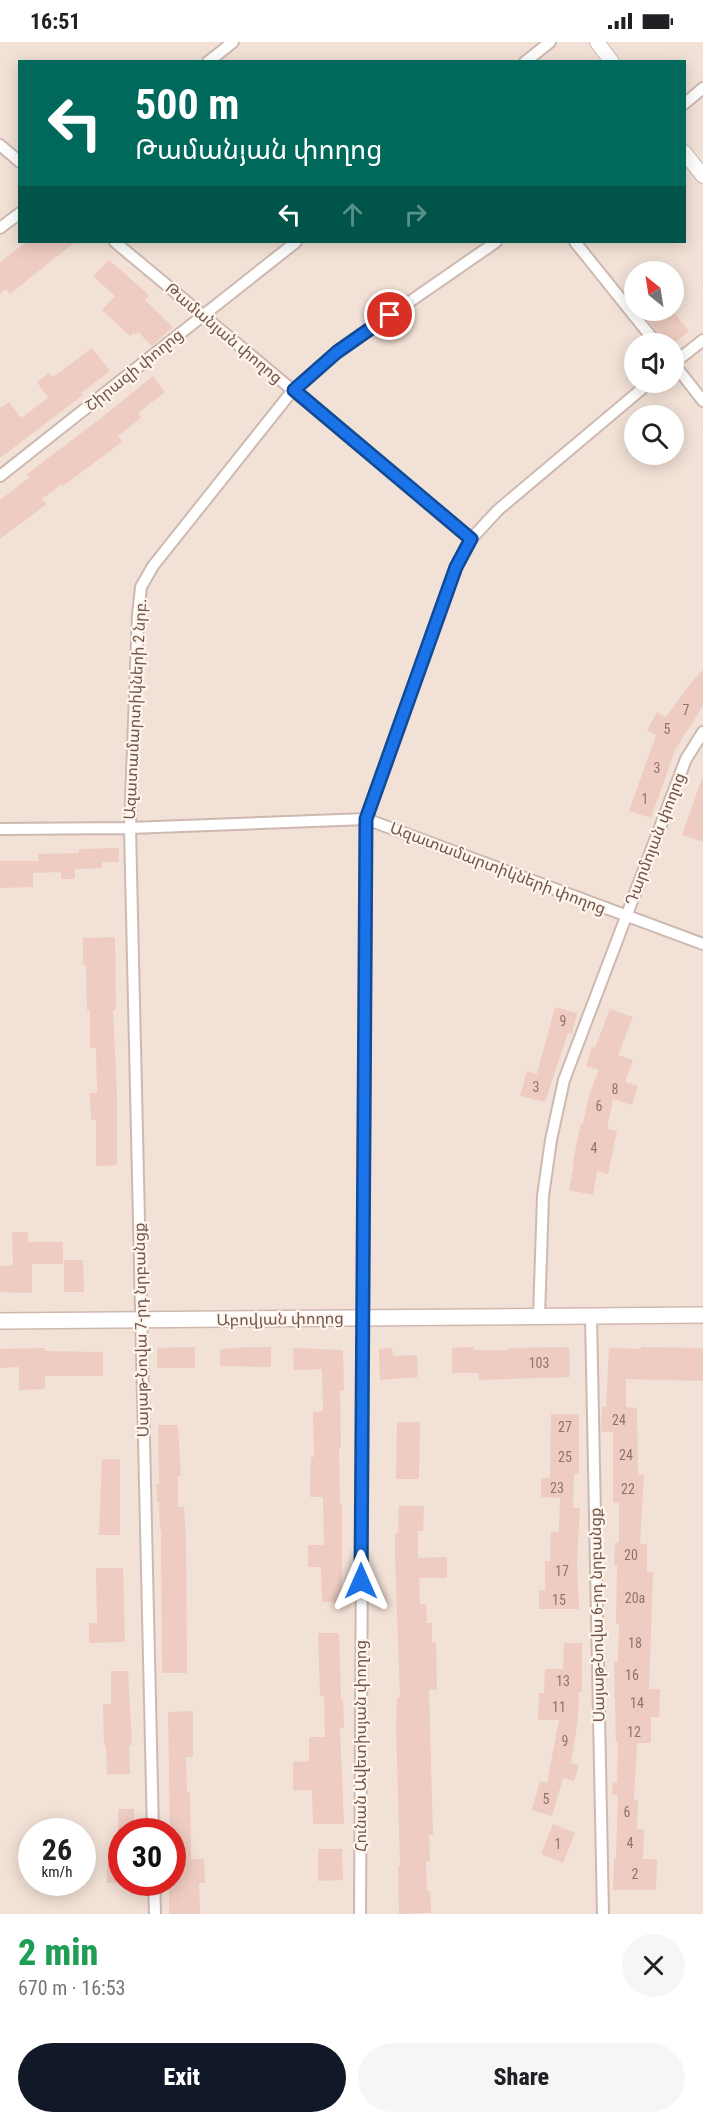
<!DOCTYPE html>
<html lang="en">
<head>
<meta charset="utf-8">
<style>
	body { margin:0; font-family:"Roboto Condensed","Noto Sans Armenian",sans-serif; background:#f6f6f6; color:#202124; height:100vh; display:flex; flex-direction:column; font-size:22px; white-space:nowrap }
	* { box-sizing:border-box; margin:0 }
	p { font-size:20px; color:#757577 }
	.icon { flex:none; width:33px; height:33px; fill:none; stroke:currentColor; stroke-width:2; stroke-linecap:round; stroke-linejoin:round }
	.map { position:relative; height:1872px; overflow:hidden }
	.panel { display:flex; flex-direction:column; background:#fff; flex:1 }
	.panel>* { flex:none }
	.hud { position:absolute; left:18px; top:18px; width:668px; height:183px; border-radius:0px; box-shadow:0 3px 15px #0003; background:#00695c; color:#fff; overflow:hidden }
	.needle { width:39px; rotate:330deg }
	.fabs { position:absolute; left:624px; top:219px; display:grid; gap:12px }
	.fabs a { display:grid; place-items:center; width:60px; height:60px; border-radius:50%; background:#fff; box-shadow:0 3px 15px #0003; font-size:30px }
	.speed { position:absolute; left:18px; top:1776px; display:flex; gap:12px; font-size:30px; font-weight:700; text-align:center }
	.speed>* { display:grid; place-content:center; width:78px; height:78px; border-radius:50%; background:#fff; box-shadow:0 3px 15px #0003; line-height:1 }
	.speed small { font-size:15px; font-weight:400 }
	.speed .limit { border:9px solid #d22; background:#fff; color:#111 }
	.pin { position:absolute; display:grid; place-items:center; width:51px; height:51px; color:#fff; margin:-26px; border:3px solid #fff; border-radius:50%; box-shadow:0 2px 6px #0007 }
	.me { position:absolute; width:66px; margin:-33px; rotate:0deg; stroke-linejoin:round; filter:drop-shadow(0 0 4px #0008) }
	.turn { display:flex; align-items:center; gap:21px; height:126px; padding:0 18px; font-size:27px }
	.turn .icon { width:78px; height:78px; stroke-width:2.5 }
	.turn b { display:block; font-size:42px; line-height:51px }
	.lanes { display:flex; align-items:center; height:57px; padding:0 18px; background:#0003; justify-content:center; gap:30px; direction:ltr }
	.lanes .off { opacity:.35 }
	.round { display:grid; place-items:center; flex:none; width:63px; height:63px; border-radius:32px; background:#f6f6f6 }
	.overview { display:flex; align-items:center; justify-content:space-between; height:102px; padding:0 18px }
	h1 { font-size:36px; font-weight:800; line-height:45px; color:#1e9e55 }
	.button { display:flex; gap:12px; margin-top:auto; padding:12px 18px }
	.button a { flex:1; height:69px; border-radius:36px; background:#111827; color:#fff; font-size:24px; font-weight:800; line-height:69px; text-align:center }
	.button a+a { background:#f6f6f6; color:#202124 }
	.status { display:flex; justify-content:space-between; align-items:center; height:42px; padding:0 30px; background:#fff; direction:ltr }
	.status svg { height:16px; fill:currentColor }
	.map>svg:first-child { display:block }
	.residential { fill:#f2e1d6; fill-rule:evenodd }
	.building { fill:#eeccc1 }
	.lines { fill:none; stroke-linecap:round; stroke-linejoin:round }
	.minor-casing { stroke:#ceb9b1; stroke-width:14 }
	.tertiary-casing { stroke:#ceb9b1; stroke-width:16 }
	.secondary-casing { stroke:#d1b8af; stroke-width:18 }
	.minor { stroke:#fff; stroke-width:10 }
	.tertiary { stroke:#fff; stroke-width:14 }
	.secondary { stroke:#fff; stroke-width:15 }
	.route-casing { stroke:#114b97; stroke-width:15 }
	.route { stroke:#1a73e8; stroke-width:10 }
	.labels { text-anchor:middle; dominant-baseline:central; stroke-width:4.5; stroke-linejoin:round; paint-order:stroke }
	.number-label { font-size:14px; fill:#92736a }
	.street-label { font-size:16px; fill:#73554d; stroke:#fef5ed }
</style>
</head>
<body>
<div class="status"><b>16:51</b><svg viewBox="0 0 49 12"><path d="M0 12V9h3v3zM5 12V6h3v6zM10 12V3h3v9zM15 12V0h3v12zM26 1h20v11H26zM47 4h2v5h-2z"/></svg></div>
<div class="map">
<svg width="703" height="1872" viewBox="0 0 703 1872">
	<rect width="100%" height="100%" fill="#fbf0e7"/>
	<!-- residential -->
	<path class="residential" d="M 0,0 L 703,0 L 703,1872 L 0,1872 ZM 20,20 L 684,20 L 684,200 L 20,200 ZM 634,230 L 674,230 L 674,268 L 634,268 ZM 634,302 L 674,302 L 674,340 L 634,340 ZM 634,374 L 674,374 L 674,412 L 634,412 ZM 32,1790 L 82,1790 L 82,1840 L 32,1840 ZM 122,1790 L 172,1790 L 172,1840 L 122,1840 Z"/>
	<!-- building -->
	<path class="building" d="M 26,200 L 75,200 L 10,252 L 6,247 L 0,252 L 0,220 Z
		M 109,218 L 149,253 L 145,258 L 173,285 L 152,304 L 138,290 L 136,293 L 133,291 L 130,294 L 102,268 L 115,254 L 93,234 Z
		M 657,268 L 672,268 L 689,289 L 673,302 L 667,302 L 647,277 Z
		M 92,306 L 110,329 L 81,351 L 83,353 L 0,416 L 0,366 L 9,360 L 21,376 L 48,356 L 37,340 L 49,331 L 53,335 Z
		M 153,334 L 165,350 L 138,371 L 141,376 L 118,394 L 122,400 L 63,444 L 62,442 L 42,457 L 47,462 L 0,497 L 0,458 L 30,435 L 27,432 L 105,373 Z
		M 703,627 L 703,664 L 675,708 L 651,776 L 629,769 L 656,693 L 647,688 L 657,670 L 666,675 L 687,646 Z
		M 702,736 L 703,737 L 703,800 L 682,793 Z
		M 119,806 L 119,820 L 102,820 L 102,826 L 75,827 L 75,837 L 61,837 L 61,830 L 33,831 L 33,845 L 0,846 L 0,819 L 38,819 L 38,812 L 79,811 L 79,807 Z
		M 115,895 L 116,968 L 113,968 L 117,1051 L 117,1123 L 96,1124 L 96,1078 L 91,1078 L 90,1051 L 97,1051 L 96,1006 L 90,1006 L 90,968 L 87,968 L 86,923 L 83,923 L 83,896 Z
		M 555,965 L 577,971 L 572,992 L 568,991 L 545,1060 L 520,1054 L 527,1029 L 537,1032 Z
		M 610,967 L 633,975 L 618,1013 L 633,1018 L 625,1040 L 638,1044 L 632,1063 L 613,1057 L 607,1087 L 617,1089 L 608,1132 L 597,1129 L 593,1153 L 569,1148 L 574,1124 L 572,1124 L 581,1081 L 583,1082 L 589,1053 L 599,1028 L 586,1024 L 592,1005 L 595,1006 Z
		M 12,1190 L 28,1190 L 28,1200 L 63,1200 L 63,1222 L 32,1222 L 32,1251 L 0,1250 L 0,1224 L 13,1223 Z
		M 64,1218 L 83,1218 L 84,1250 L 64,1250 Z
		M 195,1305 L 195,1326 L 157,1326 L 157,1306 Z
		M 246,1305 L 271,1305 L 271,1325 L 220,1324 L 220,1307 Z
		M 474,1305 L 474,1308 L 508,1308 L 508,1306 L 569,1305 L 570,1335 L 479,1338 L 479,1331 L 452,1331 L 452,1306 Z
		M 641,1305 L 703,1306 L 703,1339 L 626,1337 L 626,1365 L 637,1366 L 638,1433 L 644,1433 L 640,1502 L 647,1502 L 647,1530 L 653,1530 L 649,1647 L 660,1647 L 659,1675 L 651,1675 L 651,1701 L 637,1701 L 634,1758 L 638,1758 L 637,1787 L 644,1787 L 643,1817 L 657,1817 L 656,1848 L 613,1848 L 614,1816 L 616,1816 L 618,1753 L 612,1753 L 613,1740 L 617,1740 L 618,1700 L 616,1700 L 614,1620 L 618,1620 L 619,1582 L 616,1582 L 617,1523 L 614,1523 L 615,1501 L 619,1501 L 619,1461 L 613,1461 L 613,1390 L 601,1390 L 602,1365 L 606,1365 L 609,1306 L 641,1307 Z
		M 45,1306 L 45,1309 L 103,1310 L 103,1334 L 45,1334 L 45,1347 L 19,1348 L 19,1325 L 0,1326 L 0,1307 Z
		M 293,1306 L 343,1308 L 344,1349 L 340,1349 L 341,1406 L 339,1406 L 340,1463 L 342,1463 L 342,1560 L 322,1560 L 321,1525 L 308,1525 L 308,1503 L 324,1503 L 323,1455 L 310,1455 L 310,1437 L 311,1415 L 314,1415 L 313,1370 L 323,1369 L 322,1327 L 294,1328 Z
		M 392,1306 L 393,1314 L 417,1313 L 418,1335 L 380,1338 L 379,1307 Z
		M 551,1372 L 579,1372 L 579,1432 L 574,1432 L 573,1466 L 580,1466 L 577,1519 L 579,1567 L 539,1567 L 539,1548 L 545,1548 L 545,1519 L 550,1519 L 551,1490 L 559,1490 L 560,1456 L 541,1455 L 541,1436 L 550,1436 Z
		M 397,1380 L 420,1380 L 419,1437 L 396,1437 Z
		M 158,1383 L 178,1383 L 181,1434 L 178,1434 L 178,1465 L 184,1465 L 186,1495 L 187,1631 L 162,1631 L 161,1488 L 160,1488 L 159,1460 L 157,1460 L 156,1442 L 159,1442 Z
		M 102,1417 L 120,1417 L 120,1493 L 99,1493 Z
		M 399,1464 L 424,1464 L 423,1489 L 418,1489 L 418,1516 L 447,1515 L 447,1536 L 419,1536 L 420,1562 L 426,1562 L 427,1581 L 432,1581 L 432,1600 L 436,1600 L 437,1648 L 429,1648 L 433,1793 L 429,1793 L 430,1819 L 426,1819 L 427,1849 L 430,1849 L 431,1871 L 399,1872 L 398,1824 L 400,1824 L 396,1682 L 397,1655 L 400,1655 L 395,1515 L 395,1491 L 398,1491 Z
		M 96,1526 L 123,1526 L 125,1600 L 89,1601 L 89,1581 L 97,1581 Z
		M 318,1591 L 339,1591 L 341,1658 L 343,1658 L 344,1686 L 340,1686 L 344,1782 L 313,1782 L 312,1748 L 293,1748 L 293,1720 L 309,1719 L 309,1695 L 325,1695 L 324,1654 L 320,1654 Z
		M 564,1601 L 582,1601 L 582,1650 L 579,1650 L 578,1677 L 571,1721 L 579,1723 L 574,1739 L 563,1736 L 552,1774 L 532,1768 L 540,1739 L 547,1741 L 559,1678 L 538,1678 L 539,1651 L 544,1651 L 545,1627 L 563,1627 Z
		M 111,1629 L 128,1629 L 132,1703 L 129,1703 L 130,1732 L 107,1732 L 106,1703 L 104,1703 L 103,1662 L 111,1662 Z
		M 193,1669 L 193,1715 L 186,1715 L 187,1750 L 190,1750 L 191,1817 L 204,1817 L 205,1841 L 199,1841 L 200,1872 L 169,1872 L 169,1840 L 172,1840 L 172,1790 L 170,1790 L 168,1670 Z
		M 118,1767 L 134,1767 L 134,1790 L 118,1790 Z
		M 553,1782 L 575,1791 L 563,1821 L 541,1812 Z
		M 318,1807 L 342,1807 L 343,1838 L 318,1839 Z
		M 107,1823 L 122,1823 L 122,1841 L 107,1841 Z"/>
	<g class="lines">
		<!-- minor casing -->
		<g class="minor-casing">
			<path id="minor" d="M 208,20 L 233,0
				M 525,20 L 550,0
				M 684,62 L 703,46
				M 0,103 L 20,120
				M 0,186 L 20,171
				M 115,200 L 471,497
				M 575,200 L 657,302
				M 674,321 L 703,298
				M 674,322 L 703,359
				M 0,434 L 296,200
				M 0,787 L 130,786 L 366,777 L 703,902
				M 539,1275 L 543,1154 L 551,1098 L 564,1038 L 686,717 L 703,690
				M 591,1275 L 603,1872
				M 153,1790 L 130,786 L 138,573 L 141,545 L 153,524 L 293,348 L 337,310 L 496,200
				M 154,1840 L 155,1872
				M 360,1872 L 366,777 L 456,525 L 471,497 L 498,468 L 650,340"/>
		</g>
		<!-- tertiary casing -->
		<g class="tertiary-casing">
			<path id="tertiary" d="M 597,0 L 612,20
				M 684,110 L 703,134"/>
		</g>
		<!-- secondary casing -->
		<g class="secondary-casing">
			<path id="secondary" d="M 0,1279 L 703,1273"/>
		</g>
		<!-- minor -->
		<use href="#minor" class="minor"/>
		<!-- tertiary -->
		<use href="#tertiary" class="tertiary"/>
		<!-- secondary -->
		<use href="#secondary" class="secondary"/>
	</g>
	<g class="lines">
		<!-- route casing -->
		<g class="route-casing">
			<path id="route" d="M 361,1539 L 366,777 L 456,525 L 471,497 L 294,348 L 337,310 L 390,273"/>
		</g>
		<!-- route -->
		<use href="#route" class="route"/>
	</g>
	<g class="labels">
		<!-- number labels -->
		<g class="number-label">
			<text x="686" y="668">7</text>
			<text x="667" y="687">5</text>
			<text x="657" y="726">3</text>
			<text x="645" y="757">1</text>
			<text x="563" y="979">9</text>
			<text x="536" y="1045">3</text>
			<text x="615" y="1047">8</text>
			<text x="599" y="1064">6</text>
			<text x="594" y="1106">4</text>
			<text x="539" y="1321">103</text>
			<text x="619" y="1378">24</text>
			<text x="565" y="1385">27</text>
			<text x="626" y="1413">24</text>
			<text x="565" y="1415">25</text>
			<text x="557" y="1446">23</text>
			<text x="628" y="1447">22</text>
			<text x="631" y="1513">20</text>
			<text x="562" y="1529">17</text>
			<text x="635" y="1556">20a</text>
			<text x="559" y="1558">15</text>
			<text x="635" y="1601">18</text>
			<text x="632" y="1633">16</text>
			<text x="563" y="1639">13</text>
			<text x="637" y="1661">14</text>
			<text x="559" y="1665">11</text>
			<text x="634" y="1690">12</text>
			<text x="565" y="1699">9</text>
			<text x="546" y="1757">5</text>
			<text x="627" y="1770">6</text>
			<text x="630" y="1801">4</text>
			<text x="558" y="1802">1</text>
			<text x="635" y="1832">2</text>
		</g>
		<!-- street labels -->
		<g class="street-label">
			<text transform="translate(224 291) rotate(40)">Թամանյան փողոց</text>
			<text transform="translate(134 328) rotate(-39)">Շիրազի փողոց</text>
			<text transform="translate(135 667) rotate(-87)">Ազատամարտիկների 2 նրբ.</text>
			<text transform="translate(655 797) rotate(-69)">Դարմոյան փողոց</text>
			<text transform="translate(498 826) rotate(21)">Ազատամարտիկների փողոց</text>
			<text transform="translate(280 1277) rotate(-1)">Աբովյան փողոց</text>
			<text transform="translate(141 1288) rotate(-91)">Սայաթ-Նովա 7-րդ նրբանցք</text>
			<text transform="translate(597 1573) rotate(-91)">Սայաթ-Նովա 6-րդ նրբանցք</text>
			<text transform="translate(360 1704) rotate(-90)">Հունան Ավետիսյան փողոց</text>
		</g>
	</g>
</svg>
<div class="fabs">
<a><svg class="needle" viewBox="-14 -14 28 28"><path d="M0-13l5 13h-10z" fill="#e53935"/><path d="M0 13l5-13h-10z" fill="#757577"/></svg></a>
<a><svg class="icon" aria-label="sound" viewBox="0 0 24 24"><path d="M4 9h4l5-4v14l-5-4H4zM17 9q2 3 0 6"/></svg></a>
<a><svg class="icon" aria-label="search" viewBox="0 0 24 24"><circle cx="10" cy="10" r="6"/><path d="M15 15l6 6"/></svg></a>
</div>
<div class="speed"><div>26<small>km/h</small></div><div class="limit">30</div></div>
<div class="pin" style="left:390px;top:273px;background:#d93025"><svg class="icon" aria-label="arrive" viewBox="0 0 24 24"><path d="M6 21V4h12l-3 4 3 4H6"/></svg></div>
<svg class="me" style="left:361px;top:1539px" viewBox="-20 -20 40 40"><path d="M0-17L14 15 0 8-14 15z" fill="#1a73e8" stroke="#fff" stroke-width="4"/></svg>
<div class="hud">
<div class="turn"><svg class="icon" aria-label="left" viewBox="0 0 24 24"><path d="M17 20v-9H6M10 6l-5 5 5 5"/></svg><div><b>500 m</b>Թամանյան փողոց</div></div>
<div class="lanes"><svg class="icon" aria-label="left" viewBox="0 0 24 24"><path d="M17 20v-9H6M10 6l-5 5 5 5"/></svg><svg class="icon off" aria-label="ahead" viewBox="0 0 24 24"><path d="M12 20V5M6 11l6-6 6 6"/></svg><svg class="icon off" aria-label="right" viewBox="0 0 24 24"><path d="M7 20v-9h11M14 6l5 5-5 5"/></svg></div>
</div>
</div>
<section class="panel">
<div class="overview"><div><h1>2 min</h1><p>670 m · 16:53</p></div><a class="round"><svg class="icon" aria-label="close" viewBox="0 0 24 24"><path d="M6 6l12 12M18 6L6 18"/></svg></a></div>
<div class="button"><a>Exit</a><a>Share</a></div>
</section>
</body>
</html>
